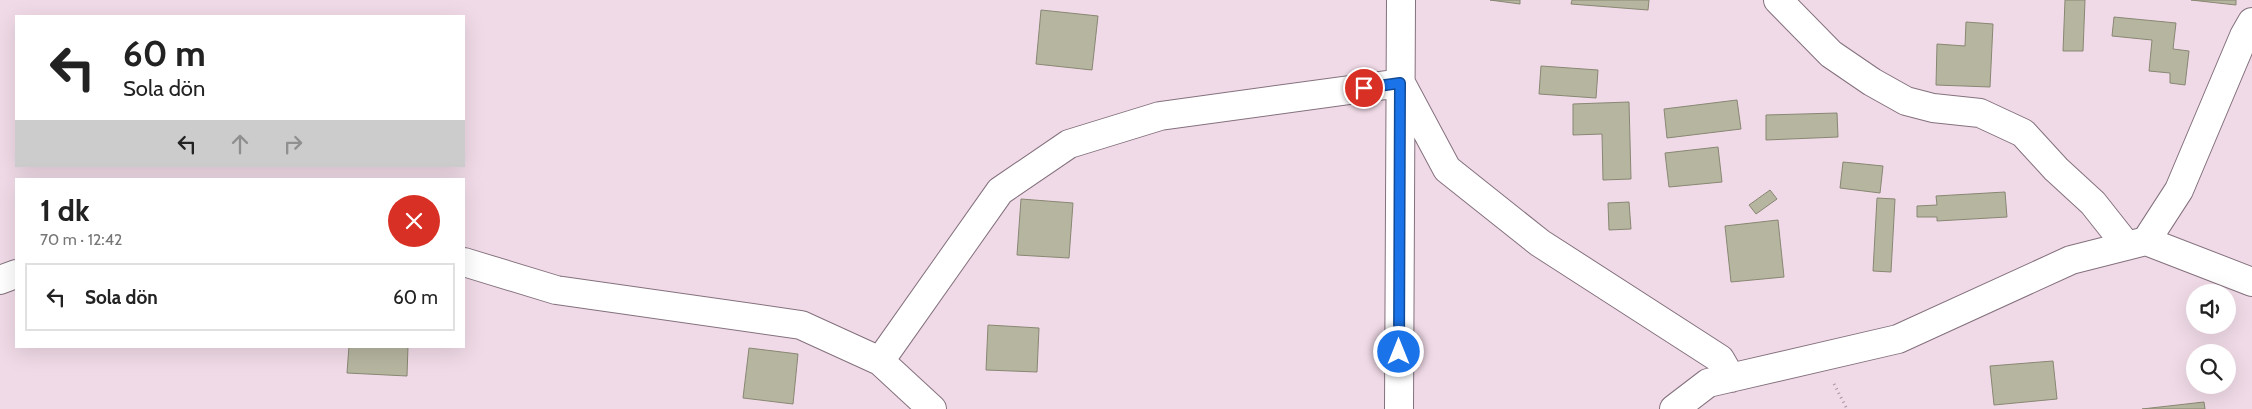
<!DOCTYPE html>
<html lang="tr">
<head>
<meta charset="utf-8">
<style>
	body { margin:0; font-family:Cabin,sans-serif; background:#f2f2f2; color:#222; height:100vh; display:flex; flex-direction:column; font-size:19px; white-space:nowrap }
	* { box-sizing:border-box; margin:0 }
	p { font-size:16px; color:#767676 }
	.icon { flex:none; width:28px; height:28px; fill:none; stroke:currentColor; stroke-width:2; stroke-linecap:round; stroke-linejoin:round }
	.map { position:relative; flex:1; overflow:hidden }
	.side { position:absolute; left:15px; top:178px; width:450px; height:170px; display:flex; flex-direction:column; background:#fff; border-radius:0px; box-shadow:0 5px 20px #0002 }
	.side>* { flex:none }
	.hud { position:absolute; left:15px; top:15px; width:450px; height:152px; border-radius:0px; box-shadow:0 5px 20px #0002; background:#fff; color:#222; overflow:hidden }
	.controls { position:absolute; left:2186px; top:284px; display:grid; gap:10px }
	.controls a { display:grid; place-items:center; width:50px; height:50px; border-radius:50%; background:#fff; box-shadow:0 5px 20px #0002; font-size:25px }
	.pin { position:absolute; display:grid; place-items:center; width:42px; height:42px; color:#fff; margin:-21px; border:2px solid #fff; border-radius:50%; box-shadow:0 1px 5px #0007 }
	.me { position:absolute; width:55px; margin:-28px; rotate:0deg; stroke-linejoin:round; filter:drop-shadow(0 0 4px #0008) }
	.turn { display:flex; align-items:center; gap:18px; height:105px; padding:0 25px; font-size:22px }
	.turn .icon { width:65px; height:65px; stroke-width:2.5 }
	.turn b { display:block; font-size:35px; line-height:42px }
	.lanes { display:flex; align-items:center; height:48px; padding:0 25px; background:#0003; justify-content:center; gap:25px; direction:ltr }
	.lanes .off { opacity:.35 }
	.round { display:grid; place-items:center; flex:none; width:52px; height:52px; border-radius:26px; background:#f2f2f2 }
	.summary { display:flex; align-items:center; justify-content:space-between; height:85px; padding:0 25px }
	h1 { font-size:30px; font-weight:700; line-height:38px }
	ul { padding:0; list-style:none }
	li { display:flex; align-items:center; gap:15px; height:68px; margin:0 10px 8px; padding:0 15px; border:2px solid #e0e0e0; border-radius:0px }
	li div { flex:1 }
	li b { display:block; font-size:19px }
	li em { font-style:normal }
	.map>svg:first-child { display:block }
	.building { fill:#b6b5a0; stroke:#888773 }
	.lines { fill:none; stroke-linecap:round; stroke-linejoin:round }
	.minor-casing { stroke:#84717d; stroke-width:30 }
	.path { stroke:#a6959f; stroke-width:3; stroke-dasharray:1 4; stroke-linecap:butt }
	.minor { stroke:#fff; stroke-width:28 }
	.route-casing { stroke:#114b97; stroke-width:12 }
	.route { stroke:#1a73e8; stroke-width:9 }
</style>
</head>
<body>
<div class="map">
<svg width="2252" height="409" viewBox="0 0 2252 409">
	<rect width="100%" height="100%" fill="#f0dae7"/>
	<!-- building -->
	<path class="building" d="M 1490,0 L 1520,0 L 1520,4 Z
		M 1572,0 L 1649,0 L 1648,10 L 1571,4 Z
		M 2065,0 L 2085,0 L 2083,51 L 2063,51 Z
		M 2191,0 L 2236,0 L 2236,5 Z
		M 1041,10 L 1098,16 L 1092,70 L 1036,64 Z
		M 2114,17 L 2176,23 L 2173,49 L 2189,51 L 2185,85 L 2170,83 L 2170,73 L 2149,71 L 2152,40 L 2112,36 Z
		M 1966,22 L 1993,24 L 1990,87 L 1936,85 L 1937,44 L 1965,46 Z
		M 1541,66 L 1598,70 L 1596,98 L 1539,94 Z
		M 1737,100 L 1741,129 L 1667,138 L 1664,109 Z
		M 1629,102 L 1631,179 L 1603,180 L 1602,134 L 1573,135 L 1573,104 Z
		M 1837,113 L 1838,137 L 1766,140 L 1766,115 Z
		M 1718,147 L 1722,182 L 1669,187 L 1665,153 Z
		M 1843,162 L 1883,166 L 1880,193 L 1840,188 Z
		M 1770,190 L 1777,199 L 1756,214 L 1749,205 Z
		M 2005,192 L 2007,217 L 1937,221 L 1937,217 L 1917,217 L 1917,206 L 1937,205 L 1936,196 Z
		M 1877,198 L 1895,199 L 1891,272 L 1873,271 Z
		M 1021,199 L 1073,203 L 1069,258 L 1017,255 Z
		M 1629,202 L 1631,229 L 1609,230 L 1608,203 Z
		M 1778,220 L 1784,277 L 1731,282 L 1725,226 Z
		M 988,325 L 1039,328 L 1037,372 L 986,370 Z
		M 349,346 L 408,346 L 407,376 L 347,373 Z
		M 749,348 L 798,354 L 793,404 L 743,398 Z
		M 2053,361 L 2057,399 L 1994,405 L 1990,366 Z
		M 2204,402 L 2205,409 L 2142,409 Z"/>
	<g class="lines">
		<!-- minor casing -->
		<g class="minor-casing">
			<path id="minor" d="M 1778,0 L 1831,54 L 1872,82 L 1906,101 L 1933,108 L 1980,113 L 2023,133 L 2056,169 L 2093,203 L 2127,246
				M 2146,241 L 2252,282
				M 464,262 L 556,290 L 801,325 L 880,361 L 932,409
				M 0,280 L 16,274
				M 880,361 L 1000,191 L 1069,144 L 1160,116 L 1401,83 L 1447,169 L 1540,243 L 1720,359 L 1731,378
				M 1399,409 L 1401,0
				M 1674,409 L 1708,383 L 1898,339 L 2071,260 L 2146,241 L 2179,190 L 2244,36 L 2252,22"/>
		</g>
		<!-- path -->
		<path class="path" d="M 1834,384 L 1847,409"/>
		<!-- minor -->
		<use href="#minor" class="minor"/>
	</g>
	<g class="lines">
		<!-- route casing -->
		<g class="route-casing">
			<path id="route" d="M 1364,88 L 1400,83 L 1399,352"/>
		</g>
		<!-- route -->
		<use href="#route" class="route"/>
	</g>
</svg>
<div class="controls">
<a><svg class="icon" aria-label="sound" viewBox="0 0 24 24"><path d="M4 9h4l5-4v14l-5-4H4zM17 9q2 3 0 6"/></svg></a>
<a><svg class="icon" aria-label="search" viewBox="0 0 24 24"><circle cx="10" cy="10" r="6"/><path d="M15 15l6 6"/></svg></a>
</div>
<div class="pin" style="left:1364px;top:88px;background:#d93025"><svg class="icon" aria-label="arrive" viewBox="0 0 24 24"><path d="M6 21V4h12l-3 4 3 4H6"/></svg></div>
<svg class="me" style="left:1399px;top:352px" viewBox="-20 -20 40 40"><circle r="17" fill="#1a73e8" stroke="#fff" stroke-width="3"/><path d="M0-11L8 9 0 5-8 9z" fill="#fff"/></svg>
<div class="hud">
<div class="turn"><svg class="icon" aria-label="left" viewBox="0 0 24 24"><path d="M17 20v-9H6M10 6l-5 5 5 5"/></svg><div><b>60 m</b>Sola dön</div></div>
<div class="lanes"><svg class="icon" aria-label="left" viewBox="0 0 24 24"><path d="M17 20v-9H6M10 6l-5 5 5 5"/></svg><svg class="icon off" aria-label="ahead" viewBox="0 0 24 24"><path d="M12 20V5M6 11l6-6 6 6"/></svg><svg class="icon off" aria-label="right" viewBox="0 0 24 24"><path d="M7 20v-9h11M14 6l5 5-5 5"/></svg></div>
</div>
<section class="side">
<div class="summary"><div><h1>1 dk</h1><p>70 m · 12:42</p></div><a class="round" style="background:#d93025;color:#fff"><svg class="icon" aria-label="close" viewBox="0 0 24 24"><path d="M6 6l12 12M18 6L6 18"/></svg></a></div>
<ul>
<li><svg class="icon" aria-label="left" viewBox="0 0 24 24"><path d="M17 20v-9H6M10 6l-5 5 5 5"/></svg><div><b>Sola dön</b></div><em>60 m</em></li>
</ul>
</section>
</div>
</body>
</html>
